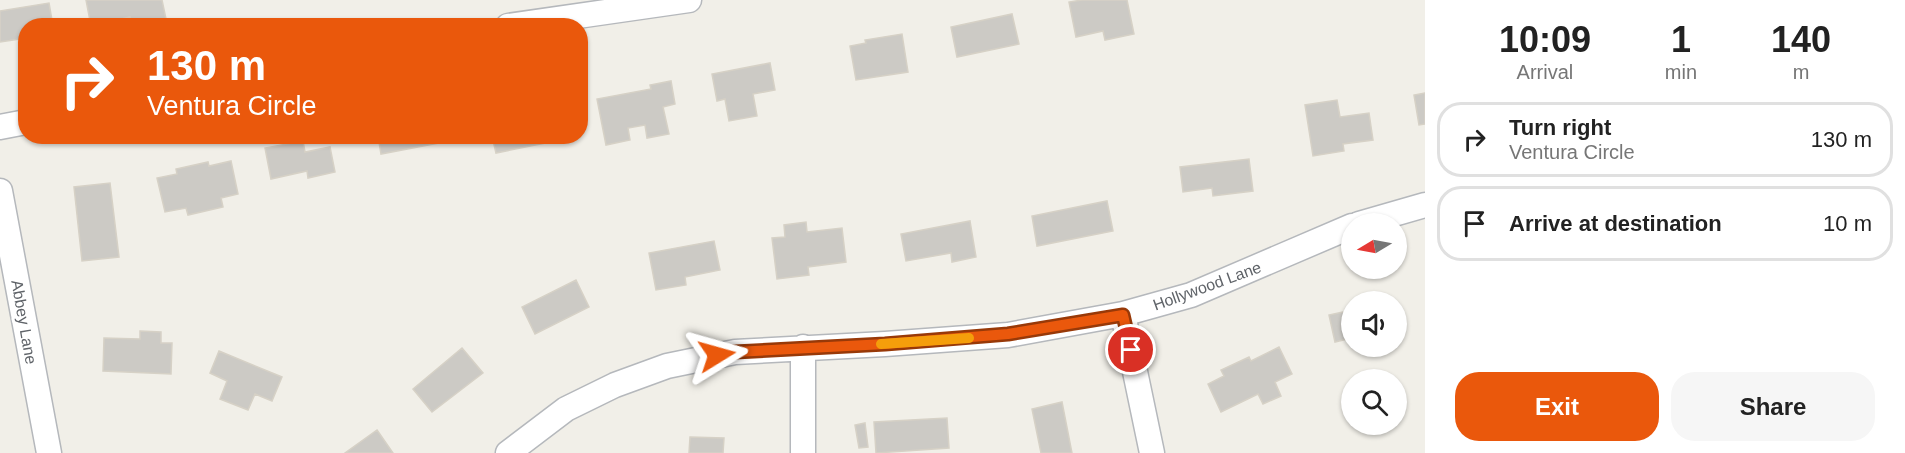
<!DOCTYPE html>
<html lang="en">
<head>
<meta charset="utf-8">
<style>
	body { margin:0; font-family:Helvetica,sans-serif; background:#f6f6f6; color:#222; height:100vh; display:flex; flex-direction:column; font-size:22px; white-space:nowrap }
	* { box-sizing:border-box; margin:0 }
	p { font-size:20px; color:#767676 }
	.icon { flex:none; width:33px; height:33px; fill:none; stroke:currentColor; stroke-width:2; stroke-linecap:round; stroke-linejoin:round }
	.map { position:relative; flex:1; overflow:hidden }
	.panel { display:flex; flex-direction:column; background:#fff; width:480px }
	.panel>* { flex:none }
	.hud { position:absolute; left:18px; top:18px; width:570px; height:126px; border-radius:24px; box-shadow:0 2px 4px #0004; background:#ea580c; color:#fff; overflow:hidden }
	.needle { width:39px; rotate:260deg }
	.controls { position:absolute; left:1341px; top:213px; display:grid; gap:12px }
	.controls a { display:grid; place-items:center; width:66px; height:66px; border-radius:50%; background:#fff; box-shadow:0 2px 4px #0004; font-size:30px }
	.pin { position:absolute; display:grid; place-items:center; width:51px; height:51px; color:#fff; margin:-26px; border:3px solid #fff; border-radius:50%; box-shadow:0 2px 6px #0007 }
	.me { position:absolute; width:66px; margin:-33px; rotate:82deg; stroke-linejoin:round; filter:drop-shadow(0 0 4px #0008) }
	.turn { display:flex; align-items:center; gap:21px; height:126px; padding:0 30px; font-size:27px }
	.turn .icon { width:78px; height:78px; stroke-width:2.5 }
	.turn b { display:block; font-size:42px; line-height:51px }
	.eta { display:flex; justify-content:space-evenly; align-items:center; height:102px; text-align:center }
	.eta b { font-size:36px; font-weight:600; line-height:42px }
	.action { display:flex; gap:12px; margin-top:auto; padding:12px 30px }
	.action a { flex:1; height:69px; border-radius:24px; background:#ea580c; color:#fff; font-size:24px; font-weight:600; line-height:69px; text-align:center }
	.action a+a { background:#f6f6f6; color:#222 }
	ul { padding:0; list-style:none }
	li { display:flex; align-items:center; gap:18px; height:75px; margin:0 12px 9px; padding:0 18px; border:3px solid #e0e0e0; border-radius:24px }
	li div { flex:1 }
	li b { display:block; font-size:22px }
	li em { font-style:normal }
	main { display:flex; flex:1; min-height:0 }
	.map>svg:first-child { display:block }
	.building { fill:#cccac5; stroke:#d6d1c6; stroke-width:1.5 }
	.lines { fill:none; stroke-linecap:round; stroke-linejoin:round }
	.minor-casing { stroke:#b5b8bc; stroke-width:27 }
	.minor { stroke:#fff; stroke-width:24 }
	.route-casing { stroke:#983908; stroke-width:15 }
	.route { stroke:#ea580c; stroke-width:10 }
	.slow { stroke:#f59e0b; stroke-width:10 }
	.labels { text-anchor:middle; dominant-baseline:central; stroke-width:6; stroke-linejoin:round; paint-order:stroke }
	.street-label { font-size:16px; fill:#5f6368; stroke:#fff }
</style>
</head>
<body>
<main>
<div class="map">
<svg width="1425" height="453" viewBox="0 0 1425 453">
	<rect width="100%" height="100%" fill="#f1efe8"/>
	<!-- building -->
	<path class="building" d="M 86,0 L 162,0 L 166,19 L 132,25 L 130,17 L 117,20 L 118,25 L 91,26 Z
		M 1082,0 L 1127,0 L 1134,34 L 1105,40 L 1103,31 L 1076,37 L 1069,2 Z
		M 49,3 L 53,26 L 26,26 L 26,38 L 0,42 L 0,11 Z
		M 1012,14 L 1019,44 L 957,57 L 951,27 Z
		M 902,34 L 908,72 L 856,80 L 850,46 L 866,43 L 865,40 Z
		M 770,63 L 775,90 L 753,94 L 757,116 L 729,121 L 725,99 L 717,101 L 712,74 Z
		M 671,81 L 675,104 L 663,107 L 669,134 L 647,138 L 645,125 L 628,128 L 630,140 L 606,145 L 597,99 L 651,89 L 650,85 Z
		M 1425,93 L 1425,124 L 1419,125 L 1414,95 Z
		M 1337,100 L 1340,117 L 1369,113 L 1373,140 L 1343,144 L 1344,151 L 1313,156 L 1305,105 Z
		M 378,136 L 454,136 L 455,140 L 381,154 Z
		M 492,136 L 566,136 L 566,139 L 496,153 Z
		M 303,141 L 305,152 L 330,147 L 335,172 L 308,178 L 307,171 L 271,179 L 265,148 Z
		M 1249,159 L 1253,191 L 1213,196 L 1212,188 L 1183,192 L 1180,167 Z
		M 231,161 L 238,194 L 221,198 L 223,207 L 188,215 L 186,208 L 165,212 L 157,178 L 177,174 L 176,169 L 208,162 L 209,166 Z
		M 110,183 L 119,257 L 82,261 L 74,187 Z
		M 1107,201 L 1113,231 L 1037,246 L 1032,216 Z
		M 970,221 L 976,257 L 952,262 L 951,253 L 906,261 L 901,234 Z
		M 806,222 L 807,232 L 842,228 L 846,262 L 808,267 L 809,275 L 777,279 L 772,238 L 785,237 L 784,225 Z
		M 714,241 L 720,270 L 685,277 L 686,285 L 656,290 L 649,253 Z
		M 576,280 L 589,307 L 535,334 L 522,307 Z
		M 1352,310 L 1352,338 L 1335,342 L 1329,315 Z
		M 140,331 L 161,332 L 161,343 L 172,343 L 171,374 L 103,371 L 104,338 L 140,339 Z
		M 1279,347 L 1292,374 L 1275,382 L 1281,396 L 1263,404 L 1258,394 L 1221,412 L 1208,384 L 1224,376 L 1221,370 L 1249,357 L 1251,361 Z
		M 462,348 L 483,373 L 432,412 L 413,389 Z
		M 219,351 L 282,377 L 272,401 L 255,394 L 248,410 L 220,399 L 227,381 L 210,373 Z
		M 1062,402 L 1072,453 L 1041,453 L 1032,409 Z
		M 947,418 L 949,448 L 876,453 L 874,422 Z
		M 865,423 L 868,447 L 859,448 L 855,425 Z
		M 377,430 L 393,453 L 345,453 Z
		M 690,437 L 724,438 L 723,453 L 689,453 Z"/>
	<g class="lines">
		<!-- minor casing -->
		<g class="minor-casing">
			<path id="minor" d="M 508,26 L 689,0
				M 0,127 L 26,122
				M 0,191 L 49,453
				M 1359,224 L 1425,205
				M 1123,314 L 1152,453
				M 508,453 L 566,409 L 615,385 L 667,366 L 735,352 L 885,344 L 1008,335 L 1123,314 L 1191,295 L 1352,226
				M 803,453 L 803,347"/>
		</g>
		<!-- minor -->
		<use href="#minor" class="minor"/>
	</g>
	<g class="lines">
		<!-- route casing -->
		<g class="route-casing">
			<path id="route" d="M 717,355 L 735,352 L 885,344 L 1008,334 L 1123,315 L 1131,350"/>
		</g>
		<!-- route -->
		<use href="#route" class="route"/>
		<!-- slow -->
		<path class="slow" d="M 881,344 L 969,338"/>
	</g>
	<g class="labels">
		<!-- street labels -->
		<g class="street-label">
			<text transform="translate(1207 286) rotate(-20)">Hollywood Lane</text>
			<text transform="translate(24 322) rotate(80)">Abbey Lane</text>
		</g>
	</g>
</svg>
<div class="controls">
<a><svg class="needle" viewBox="-14 -14 28 28"><path d="M0-13l5 13h-10z" fill="#e53935"/><path d="M0 13l5-13h-10z" fill="#767676"/></svg></a>
<a><svg class="icon" aria-label="sound" viewBox="0 0 24 24"><path d="M4 9h4l5-4v14l-5-4H4zM17 9q2 3 0 6"/></svg></a>
<a><svg class="icon" aria-label="search" viewBox="0 0 24 24"><circle cx="10" cy="10" r="6"/><path d="M15 15l6 6"/></svg></a>
</div>
<div class="pin" style="left:1131px;top:350px;background:#d93025"><svg class="icon" aria-label="arrive" viewBox="0 0 24 24"><path d="M6 21V4h12l-3 4 3 4H6"/></svg></div>
<svg class="me" style="left:717px;top:355px" viewBox="-20 -20 40 40"><path d="M0-17L14 15 0 8-14 15z" fill="#ea580c" stroke="#fff" stroke-width="4"/></svg>
<div class="hud">
<div class="turn"><svg class="icon" aria-label="right" viewBox="0 0 24 24"><path d="M7 20v-9h11M14 6l5 5-5 5"/></svg><div><b>130 m</b>Ventura Circle</div></div>
</div>
</div>
<section class="panel">
<div class="eta">
<div><b>10:09</b><p>Arrival</p></div>
<div><b>1</b><p>min</p></div>
<div><b>140</b><p>m</p></div>
</div>
<ul>
<li><svg class="icon" aria-label="right" viewBox="0 0 24 24"><path d="M7 20v-9h11M14 6l5 5-5 5"/></svg><div><b>Turn right</b><p>Ventura Circle</p></div><em>130 m</em></li>
<li><svg class="icon" aria-label="arrive" viewBox="0 0 24 24"><path d="M6 21V4h12l-3 4 3 4H6"/></svg><div><b>Arrive at destination</b></div><em>10 m</em></li>
</ul>
<div class="action"><a>Exit</a><a>Share</a></div>
</section>
</main>
</body>
</html>
